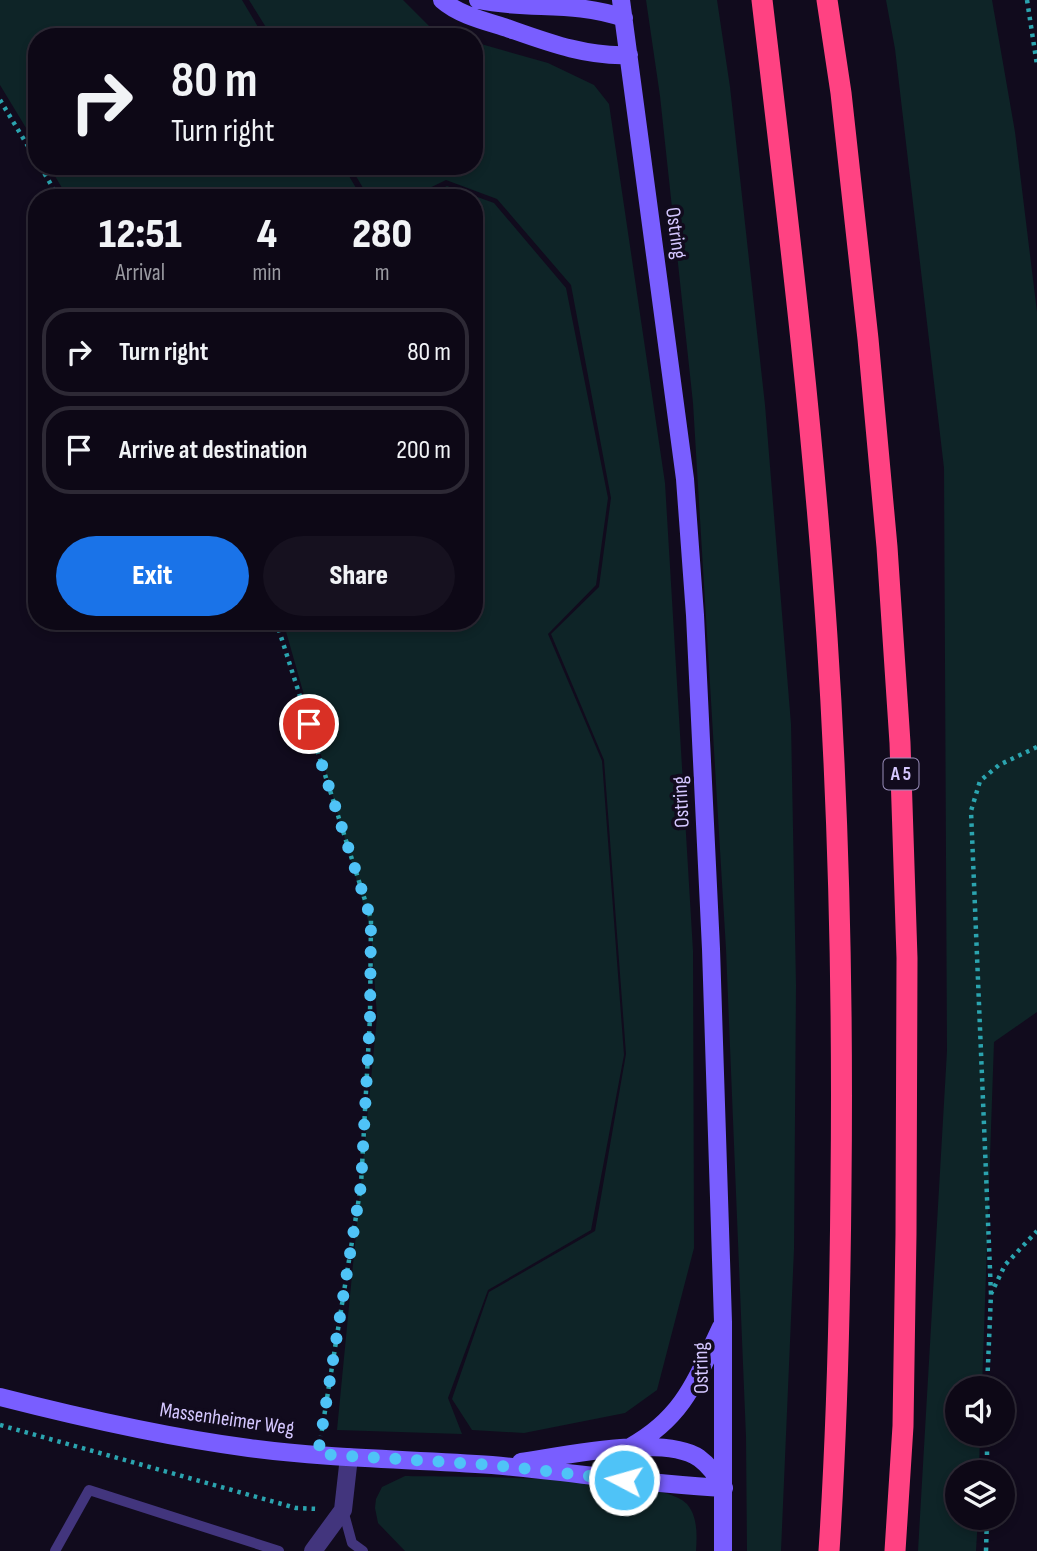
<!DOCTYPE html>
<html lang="en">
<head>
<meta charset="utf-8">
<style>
	body { margin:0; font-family:"Sofia Sans Condensed",sans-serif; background:#16111f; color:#f1f3f6; height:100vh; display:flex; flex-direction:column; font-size:26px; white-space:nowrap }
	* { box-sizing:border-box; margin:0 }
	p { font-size:23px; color:#9a9aa1 }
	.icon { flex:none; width:38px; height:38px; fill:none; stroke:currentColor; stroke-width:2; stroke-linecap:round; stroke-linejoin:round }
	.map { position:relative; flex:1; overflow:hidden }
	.panel { position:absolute; left:28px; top:189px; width:455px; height:441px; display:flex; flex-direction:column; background:#0d0816; border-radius:28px; box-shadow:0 4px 10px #0003,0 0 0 2px #2d2935 }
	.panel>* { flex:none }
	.guide { position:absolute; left:28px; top:28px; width:455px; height:147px; border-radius:28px; box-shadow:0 4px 10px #0003,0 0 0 2px #2d2935; background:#0d0816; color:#f1f3f6; overflow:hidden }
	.fabs { position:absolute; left:945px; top:1376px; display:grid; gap:14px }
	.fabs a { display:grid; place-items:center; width:70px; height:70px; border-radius:50%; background:#0d0816; box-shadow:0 4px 10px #0003,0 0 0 2px #2d2935; font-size:35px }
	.pin { position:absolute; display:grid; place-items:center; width:60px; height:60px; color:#fff; margin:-30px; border:4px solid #fff; border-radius:50%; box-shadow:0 2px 7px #0007 }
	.me { position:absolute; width:77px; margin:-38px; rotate:276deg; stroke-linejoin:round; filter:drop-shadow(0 0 5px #0008) }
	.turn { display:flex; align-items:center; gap:24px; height:147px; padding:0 28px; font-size:32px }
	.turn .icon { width:91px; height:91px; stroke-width:2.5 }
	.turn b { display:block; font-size:49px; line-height:60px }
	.eta { display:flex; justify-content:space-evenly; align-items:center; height:119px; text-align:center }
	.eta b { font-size:42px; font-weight:800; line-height:49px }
	.button { display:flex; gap:14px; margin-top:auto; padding:14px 28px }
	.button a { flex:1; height:80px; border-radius:42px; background:#1a73e8; color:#fff; font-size:28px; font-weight:800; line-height:80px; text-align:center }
	.button a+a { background:#16111f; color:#f1f3f6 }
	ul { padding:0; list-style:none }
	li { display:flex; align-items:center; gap:21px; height:88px; margin:0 14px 10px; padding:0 14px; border:4px solid #2d2935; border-radius:28px }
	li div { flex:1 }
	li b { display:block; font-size:26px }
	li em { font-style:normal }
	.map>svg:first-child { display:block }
	.green { fill:#0e2427 }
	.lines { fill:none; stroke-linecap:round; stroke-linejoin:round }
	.path { stroke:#2ba4af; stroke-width:4.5; stroke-dasharray:3.5 5; stroke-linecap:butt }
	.lane { stroke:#42357d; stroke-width:10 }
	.street { stroke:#42357d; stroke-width:18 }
	.secondary { stroke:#795eff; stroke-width:18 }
	.highway { stroke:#ff4282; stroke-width:21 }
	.route { stroke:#4fc3f7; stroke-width:12; stroke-dasharray:0 21.6 }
	.labels { text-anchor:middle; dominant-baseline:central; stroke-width:7; stroke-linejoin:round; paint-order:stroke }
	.shield { fill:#110b1d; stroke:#9a8fbb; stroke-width:2 }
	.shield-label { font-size:19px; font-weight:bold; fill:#d5c7ff }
	.street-label { font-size:21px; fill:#d5c7ff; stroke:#110b1d }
</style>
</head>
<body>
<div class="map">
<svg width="1037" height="1551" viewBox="0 0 1037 1551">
	<rect width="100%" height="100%" fill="#110b1d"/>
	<!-- green -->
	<path class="green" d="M 0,0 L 242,0 L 264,37 L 37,37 L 37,146 L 0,85 Z
		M 249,0 L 403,0 L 433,30 L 455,37 L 272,37 Z
		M 646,0 L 717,0 L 730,87 L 765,405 L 791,724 L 796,985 L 794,1249 L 781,1551 L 747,1551 L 746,1437 L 726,949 L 693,403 L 660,96 Z
		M 886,0 L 992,0 L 1015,132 L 1037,312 L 1037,1012 L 994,1042 L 982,1388 L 957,1388 L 957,1433 L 980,1433 L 979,1472 L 957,1472 L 957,1517 L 978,1517 L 976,1551 L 918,1551 L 947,1051 L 944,468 L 895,49 Z
		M 474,42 L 548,63 L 594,85 L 609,104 L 665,483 L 693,951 L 694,1248 L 657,1390 L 625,1413 L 524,1433 L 472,1430 L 452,1399 L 489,1292 L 595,1231 L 626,1054 L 604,760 L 551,634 L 599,587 L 611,498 L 571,285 L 497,199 L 446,180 L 409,198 L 369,198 L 350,166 L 474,166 Z
		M 49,166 L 343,166 L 362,198 L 68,198 Z
		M 447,186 L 494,203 L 566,288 L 608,498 L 596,585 L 548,634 L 602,761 L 624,1055 L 591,1230 L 488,1290 L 448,1398 L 462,1434 L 337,1430 L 377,1017 L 371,931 L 283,621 L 474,621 L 474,198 L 422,198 Z
		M 405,1476 C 451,1477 663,1475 687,1504 C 698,1517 697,1536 696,1551 L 405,1551 L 378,1523 L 375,1508 L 376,1499 L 382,1487 Z"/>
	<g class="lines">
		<!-- path -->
		<path class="path" d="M 1027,0 L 1037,65
			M 0,100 L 37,161
			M 40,166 L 59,198
			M 276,621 L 371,919 L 370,1017 L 361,1185 L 321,1436
			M 991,1294 L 971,811 L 980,781 L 999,765 L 1037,747
			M 987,1388 L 991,1294 L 1005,1265 L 1037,1231
			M 0,1425 L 296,1508 L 320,1509
			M 987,1472 L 987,1433
			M 986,1551 L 987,1517"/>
		<!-- lane -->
		<path class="lane" d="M 343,1510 L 352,1543 L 363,1551
			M 55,1551 L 89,1490 L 279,1551"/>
		<!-- street -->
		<path class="street" d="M 313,1551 L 343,1510 L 349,1457"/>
		<!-- secondary -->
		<path class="secondary" d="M 442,0 C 459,15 485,21 507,28 C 547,42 586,57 629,55
			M 478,0 C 531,11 571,0 624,18
			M 621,0 L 685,479 L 695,615 L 711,949 L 723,1322 L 723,1551
			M 0,1397 C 82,1418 165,1437 249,1448 C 330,1459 411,1459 492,1465 C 570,1472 647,1484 724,1488
			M 630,1447 C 684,1417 696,1380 721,1327
			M 521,1462 C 563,1456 664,1434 699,1458 C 710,1466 717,1476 724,1488"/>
		<!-- highway -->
		<path class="highway" d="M 762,0 C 787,212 813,424 827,637 C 839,819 843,1002 841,1184 C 840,1306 837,1429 829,1551
			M 827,0 L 841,93 L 868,339 L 887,547 L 900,743 L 907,958 L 906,1234 L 903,1426 L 895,1551"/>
	</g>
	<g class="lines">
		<!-- route -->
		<path class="route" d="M 309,724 L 371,919 L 370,1017 L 361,1185 L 318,1454 L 493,1465 L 624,1480"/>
	</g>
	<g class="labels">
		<!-- shield labels -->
		<rect class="shield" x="883.5" y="758.5" width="35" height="31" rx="5"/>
		<g class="shield-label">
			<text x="901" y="774">A 5</text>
		</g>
		<!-- street labels -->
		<g class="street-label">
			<text transform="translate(676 233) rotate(82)">Ostring</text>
			<text transform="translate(681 802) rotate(-93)">Ostring</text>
			<text transform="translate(701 1368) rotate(-91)">Ostring</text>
			<text transform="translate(227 1419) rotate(8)">Massenheimer Weg</text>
		</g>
	</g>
</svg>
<div class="fabs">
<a><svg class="icon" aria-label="sound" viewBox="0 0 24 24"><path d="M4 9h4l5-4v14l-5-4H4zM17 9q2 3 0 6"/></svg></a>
<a><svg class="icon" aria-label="layers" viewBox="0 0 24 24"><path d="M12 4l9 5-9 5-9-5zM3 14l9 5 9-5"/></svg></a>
</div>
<div class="pin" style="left:309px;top:724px;background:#d93025"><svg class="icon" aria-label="arrive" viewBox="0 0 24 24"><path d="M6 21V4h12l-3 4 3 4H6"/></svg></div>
<svg class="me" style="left:624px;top:1480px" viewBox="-20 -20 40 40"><circle r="17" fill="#4fc3f7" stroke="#fff" stroke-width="3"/><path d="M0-11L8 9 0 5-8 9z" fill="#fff"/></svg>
<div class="guide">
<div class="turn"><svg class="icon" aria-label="right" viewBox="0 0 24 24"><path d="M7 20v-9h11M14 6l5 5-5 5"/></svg><div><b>80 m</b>Turn right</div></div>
</div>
<section class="panel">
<div class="eta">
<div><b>12:51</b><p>Arrival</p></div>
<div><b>4</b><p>min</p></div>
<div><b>280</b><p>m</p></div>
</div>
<ul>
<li><svg class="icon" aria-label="right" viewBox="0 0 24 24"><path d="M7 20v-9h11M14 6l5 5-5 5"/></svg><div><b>Turn right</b></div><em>80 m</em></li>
<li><svg class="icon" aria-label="arrive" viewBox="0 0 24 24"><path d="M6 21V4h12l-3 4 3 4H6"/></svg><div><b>Arrive at destination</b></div><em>200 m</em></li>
</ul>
<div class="button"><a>Exit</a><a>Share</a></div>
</section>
</div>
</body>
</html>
